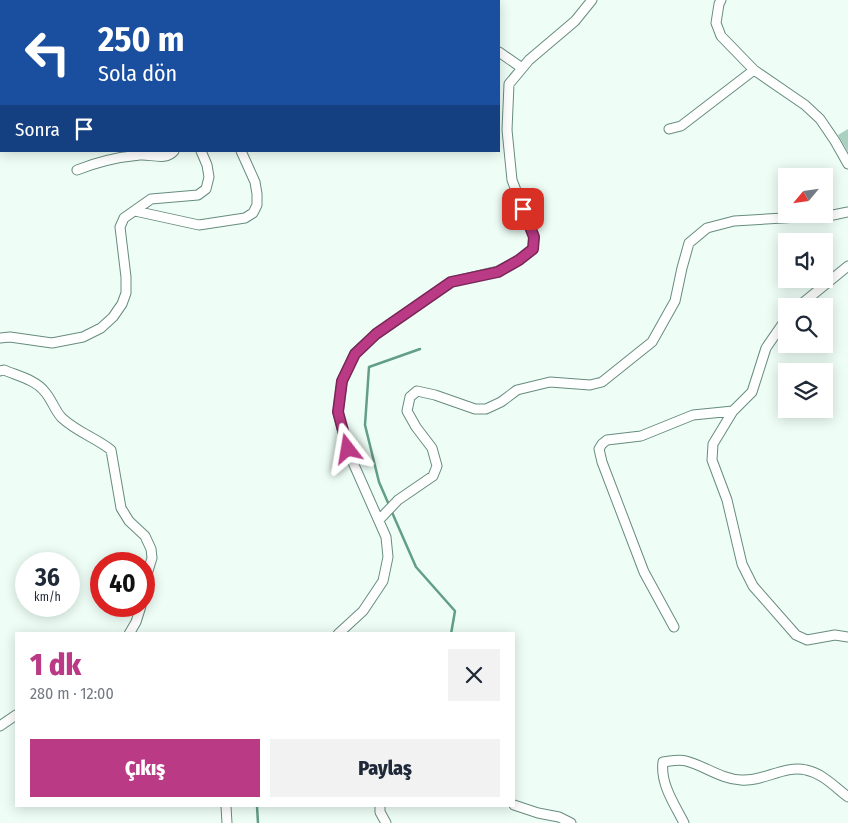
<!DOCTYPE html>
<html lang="tr">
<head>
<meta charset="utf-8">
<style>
	body { margin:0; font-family:"Fira Sans Condensed",sans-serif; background:#f2f2f3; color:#1f2937; height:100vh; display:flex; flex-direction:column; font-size:19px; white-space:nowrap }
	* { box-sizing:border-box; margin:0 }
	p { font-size:16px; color:#747a83 }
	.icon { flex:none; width:28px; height:28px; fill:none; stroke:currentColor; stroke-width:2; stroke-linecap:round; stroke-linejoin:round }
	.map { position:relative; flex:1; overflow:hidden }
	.drawer { position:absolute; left:15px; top:632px; width:500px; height:175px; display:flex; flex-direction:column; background:#fff; border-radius:0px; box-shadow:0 2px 12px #0003 }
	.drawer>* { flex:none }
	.banner { position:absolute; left:0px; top:0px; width:500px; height:152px; box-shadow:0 2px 12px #0003; background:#1a4fa0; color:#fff; overflow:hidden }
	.needle { width:32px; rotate:241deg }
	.buttons { position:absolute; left:778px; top:168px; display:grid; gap:10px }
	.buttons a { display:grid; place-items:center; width:55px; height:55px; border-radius:0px; background:#fff; box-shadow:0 2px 12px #0003; font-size:25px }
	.speed { position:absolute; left:15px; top:552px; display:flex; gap:10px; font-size:25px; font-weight:700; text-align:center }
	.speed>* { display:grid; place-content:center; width:65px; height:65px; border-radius:50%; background:#fff; box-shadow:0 2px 12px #0003; line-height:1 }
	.speed small { font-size:12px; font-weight:400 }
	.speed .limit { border:8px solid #d22; background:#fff; color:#111 }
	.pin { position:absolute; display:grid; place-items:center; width:42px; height:42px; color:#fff; margin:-21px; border-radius:10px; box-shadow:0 2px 8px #0006 }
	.me { position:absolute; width:55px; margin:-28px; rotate:346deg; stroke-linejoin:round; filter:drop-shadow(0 0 4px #0008) }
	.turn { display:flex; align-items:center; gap:18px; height:105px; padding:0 15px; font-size:22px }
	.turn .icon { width:65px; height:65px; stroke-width:2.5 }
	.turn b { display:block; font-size:35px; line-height:42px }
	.then { display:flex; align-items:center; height:48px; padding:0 15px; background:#0003; gap:10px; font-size:19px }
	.round { display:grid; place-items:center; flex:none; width:52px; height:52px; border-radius:0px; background:#f2f2f3 }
	.overview { display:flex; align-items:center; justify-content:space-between; height:85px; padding:0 15px }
	h1 { font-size:30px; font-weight:800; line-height:38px; color:#ba3a86 }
	.cta { display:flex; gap:10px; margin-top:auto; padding:10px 15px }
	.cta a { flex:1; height:58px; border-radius:0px; background:#ba3a86; color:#fff; font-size:20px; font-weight:800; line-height:58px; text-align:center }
	.cta a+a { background:#f2f2f3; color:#1f2937 }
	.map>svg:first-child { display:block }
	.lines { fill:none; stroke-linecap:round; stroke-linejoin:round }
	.stream { stroke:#629e88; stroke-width:2.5 }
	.building { fill:#a9d0c0 }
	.minor-casing { stroke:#678c7e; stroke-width:11 }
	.minor { stroke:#fff; stroke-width:9 }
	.route-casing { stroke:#792657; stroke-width:12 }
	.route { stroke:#ba3a86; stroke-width:9 }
</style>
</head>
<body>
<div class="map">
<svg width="848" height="823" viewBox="0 0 848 823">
	<rect width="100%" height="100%" fill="#eefef7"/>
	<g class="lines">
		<!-- stream -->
		<path class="stream" d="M 389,505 L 379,482 L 365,425 L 369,367 L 420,349
			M 391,510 L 416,567 L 455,611 L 451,634
			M 257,806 L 258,823"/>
	</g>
	<!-- building -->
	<path class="building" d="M 848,129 L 848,152 L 838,135 Z"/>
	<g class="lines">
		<!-- minor casing -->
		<g class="minor-casing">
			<path id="minor" d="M 107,0 L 108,1
				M 354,0 L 354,1
				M 721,0 L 719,4 L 716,23 L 721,36 L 754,70 L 805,105 L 820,119 L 835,141 L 848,164
				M 171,1 L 172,0
				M 266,1 L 266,0
				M 499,52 L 522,68
				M 669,129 L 681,126 L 754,70
				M 77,170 C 97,162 118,157 140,155 C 151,154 166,161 174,151
				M 135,211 L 199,225 L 245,218 L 253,213 L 257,205 L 257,194 L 255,182 L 241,151
				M 799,306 L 848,266
				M 786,319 L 766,348 L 752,392 L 733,411 L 713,444 L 712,460 L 727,500 L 742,564 L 753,586 L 796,635 L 807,640 L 835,635 L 848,637
				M 0,338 L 10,337 L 52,343 L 83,337 L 101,328 L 113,317 L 122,304 L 126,293 L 126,277 L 120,227 L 124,218 L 151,199 L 198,195 L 206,189 L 209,177 L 207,165 L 201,151
				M 0,371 L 4,370 C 18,376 36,380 45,392 C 52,400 55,411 62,418 C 77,432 96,438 111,450 L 121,508 L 129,521 L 145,536 L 151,549 L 152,558 L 144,584
				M 379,520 L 398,500 L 433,476 L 437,466 L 432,448 L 416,427 L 407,411 L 410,397 L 417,391 L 435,395 L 475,409 L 486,409 L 501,402 L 517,390 L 550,382 L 590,385 L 602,382 L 652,342 L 675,301 L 682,268 L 689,243 L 707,228 L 734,221 L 833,215 L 848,212
				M 674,627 L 644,572 L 602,462 L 599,449 L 602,444 L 607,440 L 641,436 L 693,415 L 733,411
				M 129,634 L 136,622 L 141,606
				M 338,634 L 363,611 L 383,581 L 388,557 L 386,537 L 347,449 L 338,412 L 342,381 L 355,353 L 376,334 L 451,282 L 498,271 L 519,260 L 533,249 L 534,237 L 512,180 L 507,130 L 509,84 L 529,60 L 575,21 L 592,0
				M 0,726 L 16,715
				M 514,805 L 538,813 L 559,817 L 571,823
				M 226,806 L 227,823
				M 380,806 L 380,812 L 386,823
				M 684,823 C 675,805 660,784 663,762 C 671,761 679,759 686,761 C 705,766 721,779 741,780 C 763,782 784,765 806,770 C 822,773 835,787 848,797"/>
		</g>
		<!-- minor -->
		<use href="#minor" class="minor"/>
	</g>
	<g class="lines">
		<!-- route casing -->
		<g class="route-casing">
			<path id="route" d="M 348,449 L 338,412 L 342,381 L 355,354 L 376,334 L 451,282 L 498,272 L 519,260 L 533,249 L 534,237 L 523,209"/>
		</g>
		<!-- route -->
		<use href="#route" class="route"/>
	</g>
</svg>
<div class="buttons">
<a><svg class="needle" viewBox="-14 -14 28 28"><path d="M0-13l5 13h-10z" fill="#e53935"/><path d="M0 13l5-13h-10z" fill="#747a83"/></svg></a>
<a><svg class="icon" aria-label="sound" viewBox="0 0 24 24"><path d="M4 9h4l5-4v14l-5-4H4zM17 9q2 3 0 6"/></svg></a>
<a><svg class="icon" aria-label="search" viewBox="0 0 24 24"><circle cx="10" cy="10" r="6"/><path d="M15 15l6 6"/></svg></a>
<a><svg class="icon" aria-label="layers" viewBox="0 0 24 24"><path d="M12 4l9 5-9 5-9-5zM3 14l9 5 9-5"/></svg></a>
</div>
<div class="speed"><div>36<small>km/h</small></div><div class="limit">40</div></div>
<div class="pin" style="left:523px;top:209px;background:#d93025"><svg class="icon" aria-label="arrive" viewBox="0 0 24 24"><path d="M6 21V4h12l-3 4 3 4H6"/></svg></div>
<svg class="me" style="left:348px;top:449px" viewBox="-20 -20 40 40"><path d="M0-17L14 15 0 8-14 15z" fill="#ba3a86" stroke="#fff" stroke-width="4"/></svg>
<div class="banner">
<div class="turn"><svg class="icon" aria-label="left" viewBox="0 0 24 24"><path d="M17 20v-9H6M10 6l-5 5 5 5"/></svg><div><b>250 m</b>Sola dön</div></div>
<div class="then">Sonra<svg class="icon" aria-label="arrive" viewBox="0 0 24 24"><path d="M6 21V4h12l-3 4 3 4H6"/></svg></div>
</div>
<section class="drawer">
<div class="overview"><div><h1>1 dk</h1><p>280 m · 12:00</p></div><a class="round"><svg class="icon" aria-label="close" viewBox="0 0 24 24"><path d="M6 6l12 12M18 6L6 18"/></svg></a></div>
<div class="cta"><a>Çıkış</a><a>Paylaş</a></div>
</section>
</div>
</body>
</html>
